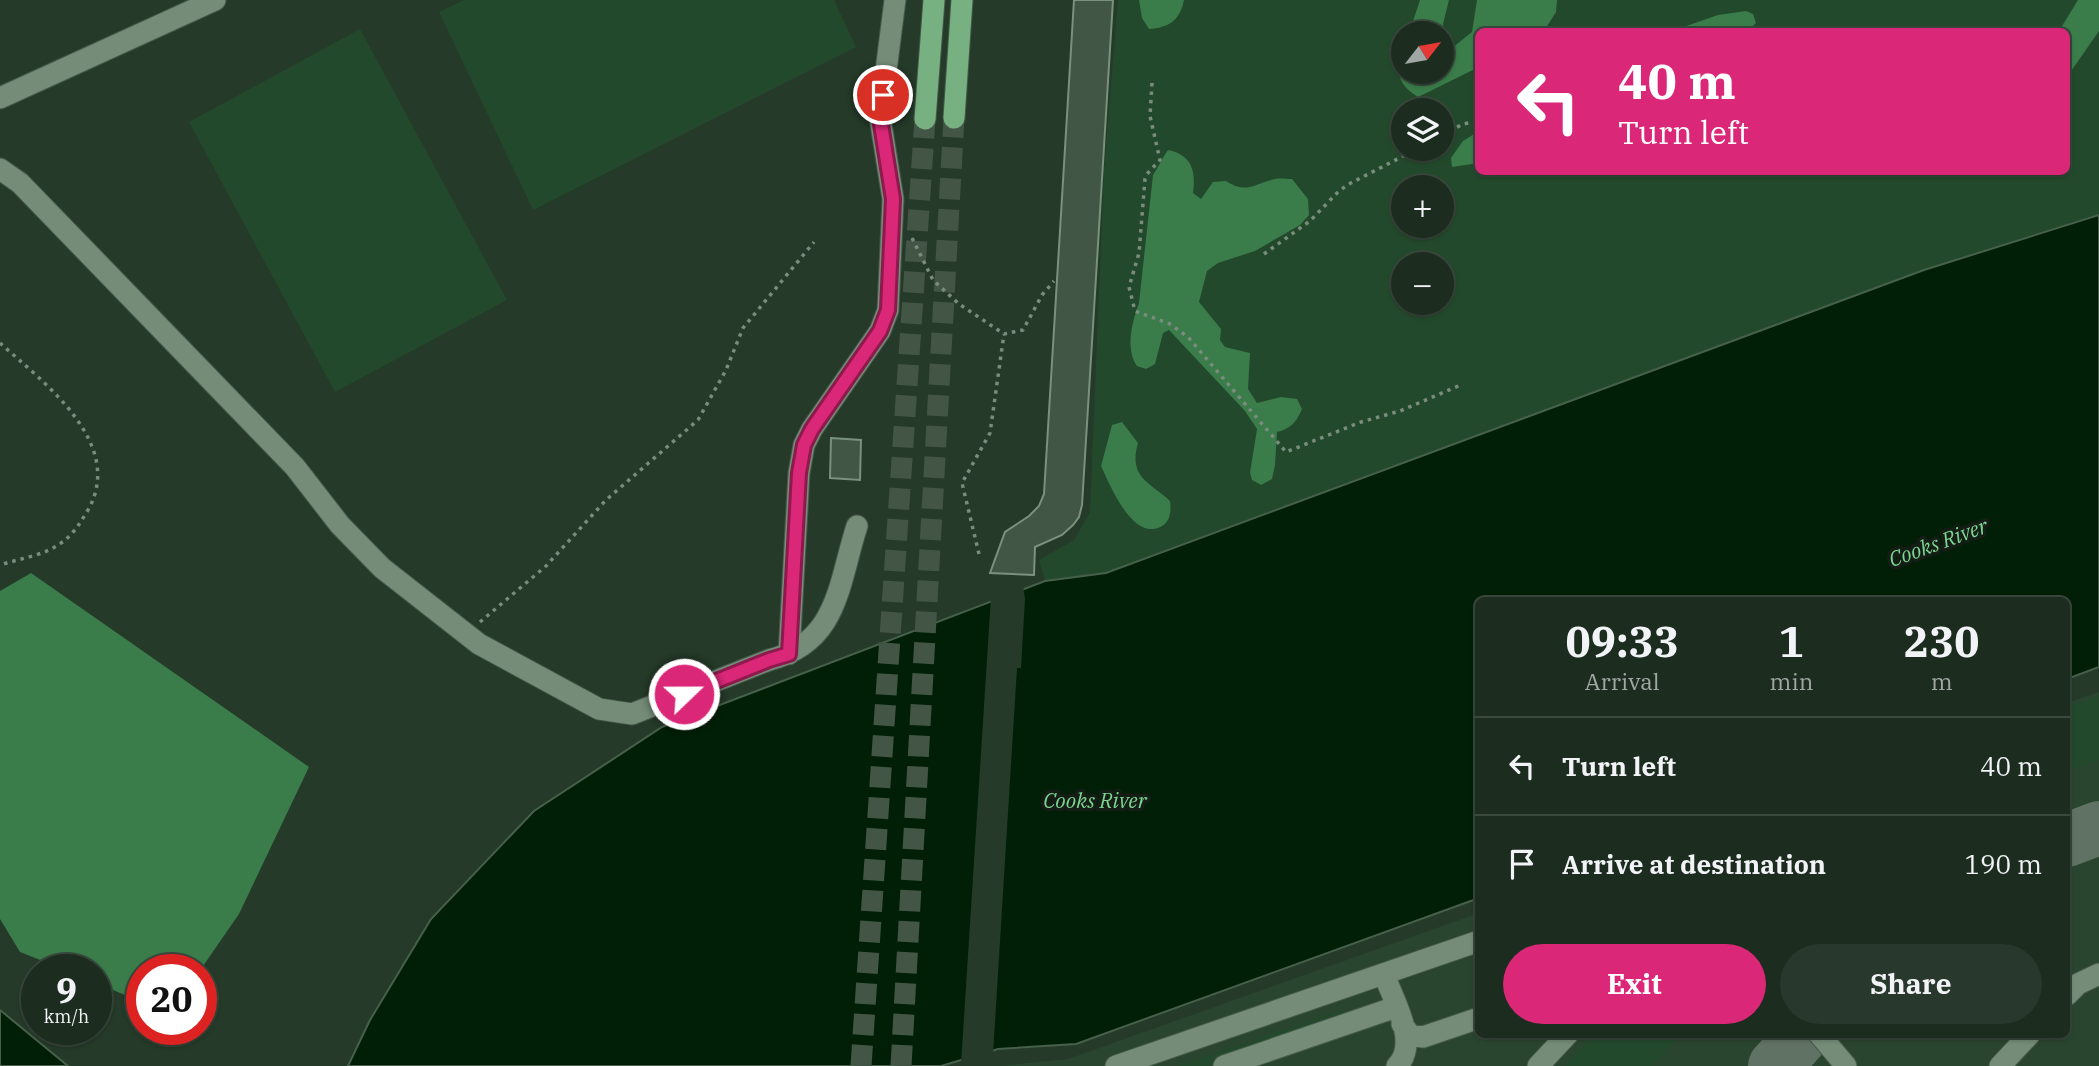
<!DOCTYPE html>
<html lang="en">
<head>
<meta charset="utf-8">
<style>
	body { margin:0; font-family:"IBM Plex Serif",serif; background:#29382c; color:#f1f3f6; height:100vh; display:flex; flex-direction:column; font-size:26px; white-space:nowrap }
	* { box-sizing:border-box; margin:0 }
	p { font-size:23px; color:#a0a7a4 }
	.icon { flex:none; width:38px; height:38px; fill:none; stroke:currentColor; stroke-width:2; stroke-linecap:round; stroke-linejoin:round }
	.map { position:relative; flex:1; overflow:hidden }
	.sheet { position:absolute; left:1475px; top:597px; width:595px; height:441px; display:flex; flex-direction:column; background:#1c2c1f; border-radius:10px; box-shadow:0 2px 5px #0004,0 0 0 2px #3a483d }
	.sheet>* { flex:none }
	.guide { position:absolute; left:1475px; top:28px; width:595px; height:147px; border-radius:10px; box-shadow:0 2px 5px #0004,0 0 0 2px #3a483d; background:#db2777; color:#fff; overflow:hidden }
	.needle { width:46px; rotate:59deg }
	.tools { position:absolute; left:1391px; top:21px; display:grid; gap:14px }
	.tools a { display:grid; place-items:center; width:63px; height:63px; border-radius:50%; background:#1c2c1f; box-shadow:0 2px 5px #0004,0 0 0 2px #3a483d; font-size:35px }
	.speed { position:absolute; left:21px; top:954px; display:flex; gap:14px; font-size:35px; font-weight:700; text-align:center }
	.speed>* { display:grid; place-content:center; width:91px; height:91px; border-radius:50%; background:#1c2c1f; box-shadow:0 2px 5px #0004,0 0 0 2px #3a483d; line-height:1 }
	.speed small { font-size:18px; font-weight:400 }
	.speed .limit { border:10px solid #d22; background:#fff; color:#111 }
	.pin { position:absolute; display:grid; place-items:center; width:60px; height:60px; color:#fff; margin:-30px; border:4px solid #fff; border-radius:50%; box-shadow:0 2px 7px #0007 }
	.me { position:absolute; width:77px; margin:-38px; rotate:68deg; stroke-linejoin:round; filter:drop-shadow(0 0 5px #0008) }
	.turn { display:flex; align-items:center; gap:24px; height:147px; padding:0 28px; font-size:32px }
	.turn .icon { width:91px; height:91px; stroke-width:2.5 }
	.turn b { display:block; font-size:49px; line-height:60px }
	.eta { display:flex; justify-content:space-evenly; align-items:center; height:119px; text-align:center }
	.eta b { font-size:42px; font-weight:700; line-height:49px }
	.cta { display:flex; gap:14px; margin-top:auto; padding:14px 28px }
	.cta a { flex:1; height:80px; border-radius:42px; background:#db2777; color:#fff; font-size:28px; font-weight:700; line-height:80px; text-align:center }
	.cta a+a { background:#29382c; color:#f1f3f6 }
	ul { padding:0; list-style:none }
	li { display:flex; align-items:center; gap:21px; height:98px; padding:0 28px; border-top:2px solid #3a483d }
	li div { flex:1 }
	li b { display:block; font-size:26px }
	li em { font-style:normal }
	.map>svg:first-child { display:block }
	.built { fill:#2a452f }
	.green { fill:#23492c; fill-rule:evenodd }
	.forest { fill:#3a7c4a }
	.water { fill:#001f06; stroke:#46604b; stroke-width:2 }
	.pier { fill:#253a29 }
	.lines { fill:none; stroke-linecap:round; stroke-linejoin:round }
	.taxiway { stroke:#607263; stroke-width:54 }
	.building { fill:#415644; stroke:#79917d; stroke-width:2 }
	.highway-tunnel { stroke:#435646; stroke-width:21; stroke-dasharray:21 10; stroke-linecap:butt }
	.minor-casing { stroke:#46594a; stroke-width:23 }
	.highway-casing { stroke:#46594a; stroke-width:23 }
	.path { stroke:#7a8c7d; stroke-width:3.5; stroke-dasharray:3.5 5; stroke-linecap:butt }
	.minor { stroke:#748c78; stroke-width:21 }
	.highway { stroke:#77b182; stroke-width:21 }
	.route-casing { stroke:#8e194d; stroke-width:18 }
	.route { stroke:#db2777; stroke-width:12 }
	.labels { text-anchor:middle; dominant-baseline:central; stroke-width:7; stroke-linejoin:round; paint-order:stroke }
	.water-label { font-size:21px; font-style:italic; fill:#7cd690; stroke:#151e16 }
</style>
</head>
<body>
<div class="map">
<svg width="2099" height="1066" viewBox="0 0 2099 1066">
	<rect width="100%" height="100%" fill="#253a29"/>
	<!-- built -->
	<path class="built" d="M 2099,692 L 2099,1066 L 1000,1066 L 1068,1059 L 1479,913 L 1479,1034 L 2067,1034 L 2067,703 Z"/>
	<!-- green -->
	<path class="green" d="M 464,0 L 834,0 L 856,47 L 533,210 L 439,12 Z
		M 1118,0 L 2099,0 L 2099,215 L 1924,270 L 1106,573 L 1045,581 L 1039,560 L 1074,540 L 1090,512 L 1104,169 ZM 1479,32 L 2067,32 L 2067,172 L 1479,172 ZM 1404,33 L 1442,33 L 1442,72 L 1404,72 ZM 1404,110 L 1442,110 L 1442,149 L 1404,149 ZM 1404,187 L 1442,187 L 1442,226 L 1404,226 ZM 1404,264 L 1442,264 L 1442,303 L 1404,303 Z
		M 360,29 L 507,300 L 335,392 L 189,122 Z
		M 2099,696 L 2099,760 L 2067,771 L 2067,707 Z
		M 1342,1010 L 1345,1019 L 1209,1066 L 1179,1066 Z
		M 1594,1034 L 1680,1034 L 1652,1066 L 1565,1066 Z"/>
	<!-- forest -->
	<path class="forest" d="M 1139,0 L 1184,0 C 1180,20 1169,28 1149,29 L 1142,18 Z
		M 1420,0 L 1449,0 L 1443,24 L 1445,43 L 1452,48 L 1472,32 L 1477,0 L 1557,0 L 1556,12 L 1544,31 L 1479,32 L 1479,67 L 1418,97 C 1397,83 1396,74 1403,50 L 1404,72 L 1442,72 L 1442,33 L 1409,33 Z
		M 2078,0 L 2099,0 L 2099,31 L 2067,77 L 2067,32 L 2059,31 Z
		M 1746,11 L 1753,14 L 1756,23 L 1747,31 L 1672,31 L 1718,15 Z
		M 1479,131 L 1479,163 L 1452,167 L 1451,158 L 1463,141 Z
		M 1168,150 C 1192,155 1196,171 1193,193 L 1201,199 L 1213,182 L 1226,181 C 1248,195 1254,183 1275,179 C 1280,178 1287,179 1292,179 L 1308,199 L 1309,215 L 1300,225 L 1255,251 L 1218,263 L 1207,271 L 1199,302 L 1221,329 L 1220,340 L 1225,347 L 1250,353 L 1248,389 L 1257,403 L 1281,397 L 1297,399 L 1302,409 C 1297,421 1291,429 1277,432 L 1275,465 L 1272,479 L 1261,485 L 1252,480 L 1250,473 L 1257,429 L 1245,411 L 1169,330 L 1163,333 L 1155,364 L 1146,369 L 1137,366 C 1125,349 1132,322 1139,303 L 1153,175 C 1158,168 1164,155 1168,150 Z
		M 1122,422 L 1138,443 C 1128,478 1150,482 1170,501 C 1171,510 1171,521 1162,526 C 1133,543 1110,485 1101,466 L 1112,425 Z
		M 31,573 L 309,767 L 239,914 L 201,969 L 142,970 L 142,1002 L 96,983 L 96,970 L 63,969 L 20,952 L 0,919 L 0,591 Z"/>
	<!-- water -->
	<path class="water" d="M 2099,215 L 2099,667 L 2067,679 L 2067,600 L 1479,600 L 1479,898 L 1076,1044 L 998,1049 L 941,1066 L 348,1066 L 370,1020 L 431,919 L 534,811 L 662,727 L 1045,581 L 1106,573 L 1924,270 Z
		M 0,1010 L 68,1066 L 0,1066 Z"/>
	<!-- pier -->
	<path class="pier" d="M 1023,585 L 1025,599 L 1021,668 L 1017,668 L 993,1054 L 961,1064 L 991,597 Z"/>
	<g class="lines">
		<!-- taxiway -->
		<path class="taxiway" d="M 2067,840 L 2099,828
			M 1775,1066 L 1804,1034"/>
	</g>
	<!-- building -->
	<path class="building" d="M 1074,0 L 1113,0 L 1082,505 L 1079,517 L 1073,525 L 1062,535 L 1035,547 L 1034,575 L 990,573 L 1005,532 L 1029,516 L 1039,506 L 1044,494 Z
		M 831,438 L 861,440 L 860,480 L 830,478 Z"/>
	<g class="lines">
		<!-- highway-tunnel -->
		<path class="highway-tunnel" d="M 861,1066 L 925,119
			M 901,1066 L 954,118"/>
		<!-- minor casing -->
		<g class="minor-casing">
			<path id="minor" d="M 0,98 L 215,0
				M 0,169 L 20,183 L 295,467 L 340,525 L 382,568 L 479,644 L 599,709 L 632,714 L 769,660 C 839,642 838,584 857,526
				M 789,654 L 799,473 L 804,445 L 812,429 L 880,331 L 888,310 L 893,199 L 880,118 L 895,0
				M 1384,974 C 1393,1000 1420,1043 1397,1066
				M 2067,995 L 2078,984 L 2099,974
				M 1402,1024 L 1410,1035 L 1423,1037 L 1479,1018
				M 1819,1034 L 1846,1066
				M 1116,1066 L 1479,941
				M 1224,1066 L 1396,1007
				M 1538,1066 L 1568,1034
				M 2000,1066 L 2030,1034"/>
		</g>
		<!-- highway casing -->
		<g class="highway-casing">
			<path id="highway" d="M 954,118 L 962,0
				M 925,119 L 934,0"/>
		</g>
		<!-- path -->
		<path class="path" d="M 1152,83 L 1150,116 L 1160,160 L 1147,174 L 1145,179 L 1139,253 L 1129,287 L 1135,311 L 1170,324 L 1188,337 L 1286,452 L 1361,422 L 1400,411 L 1463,384
			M 1442,135 L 1463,124 L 1479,121
			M 912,238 L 933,280 L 959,304 L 1004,334 L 1023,330 L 1042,295 L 1054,281
			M 1264,254 L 1310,221 L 1337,193 L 1347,185 L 1417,149
			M 0,343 C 43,382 126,443 88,510 C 80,523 74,534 61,543 C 46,555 18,559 0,565
			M 979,554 L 962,483 L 990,433 L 1004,334
			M 480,622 L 546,566 L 606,500 L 698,420 L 726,370 L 743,328 L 814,242"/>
		<!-- minor -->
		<use href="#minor" class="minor"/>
		<!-- highway -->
		<use href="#highway" class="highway"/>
	</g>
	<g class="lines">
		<!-- route casing -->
		<g class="route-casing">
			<path id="route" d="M 684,694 L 769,660 L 789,654 L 799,473 L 804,445 L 812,429 L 880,331 L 888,310 L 893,199 L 880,118 L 883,95"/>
		</g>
		<!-- route -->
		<use href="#route" class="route"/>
	</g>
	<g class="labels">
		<!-- water labels -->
		<g class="water-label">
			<text transform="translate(1938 542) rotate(-20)">Cooks River</text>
			<text x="1095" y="800">Cooks River</text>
		</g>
	</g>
</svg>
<div class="tools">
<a><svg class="needle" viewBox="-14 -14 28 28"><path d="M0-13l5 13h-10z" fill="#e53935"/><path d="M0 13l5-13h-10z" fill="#a0a7a4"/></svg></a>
<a><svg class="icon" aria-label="layers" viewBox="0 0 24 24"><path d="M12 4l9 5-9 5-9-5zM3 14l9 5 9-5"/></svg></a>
<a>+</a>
<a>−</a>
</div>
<div class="speed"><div>9<small>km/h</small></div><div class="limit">20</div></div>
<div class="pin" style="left:883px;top:95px;background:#d93025"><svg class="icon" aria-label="arrive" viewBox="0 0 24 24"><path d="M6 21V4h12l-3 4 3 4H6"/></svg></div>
<svg class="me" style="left:684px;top:694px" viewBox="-20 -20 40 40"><circle r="17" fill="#db2777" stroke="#fff" stroke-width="3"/><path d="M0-11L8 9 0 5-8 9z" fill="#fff"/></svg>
<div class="guide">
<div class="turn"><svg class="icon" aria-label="left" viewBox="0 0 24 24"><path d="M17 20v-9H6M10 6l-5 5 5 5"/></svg><div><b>40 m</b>Turn left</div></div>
</div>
<section class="sheet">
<div class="eta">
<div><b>09:33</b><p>Arrival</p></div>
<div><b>1</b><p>min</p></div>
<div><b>230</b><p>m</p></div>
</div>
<ul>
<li><svg class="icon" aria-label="left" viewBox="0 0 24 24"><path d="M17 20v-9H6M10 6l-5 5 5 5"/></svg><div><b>Turn left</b></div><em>40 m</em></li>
<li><svg class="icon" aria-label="arrive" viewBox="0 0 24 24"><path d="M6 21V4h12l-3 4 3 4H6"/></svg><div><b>Arrive at destination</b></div><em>190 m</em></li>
</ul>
<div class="cta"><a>Exit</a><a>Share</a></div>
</section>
</div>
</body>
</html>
